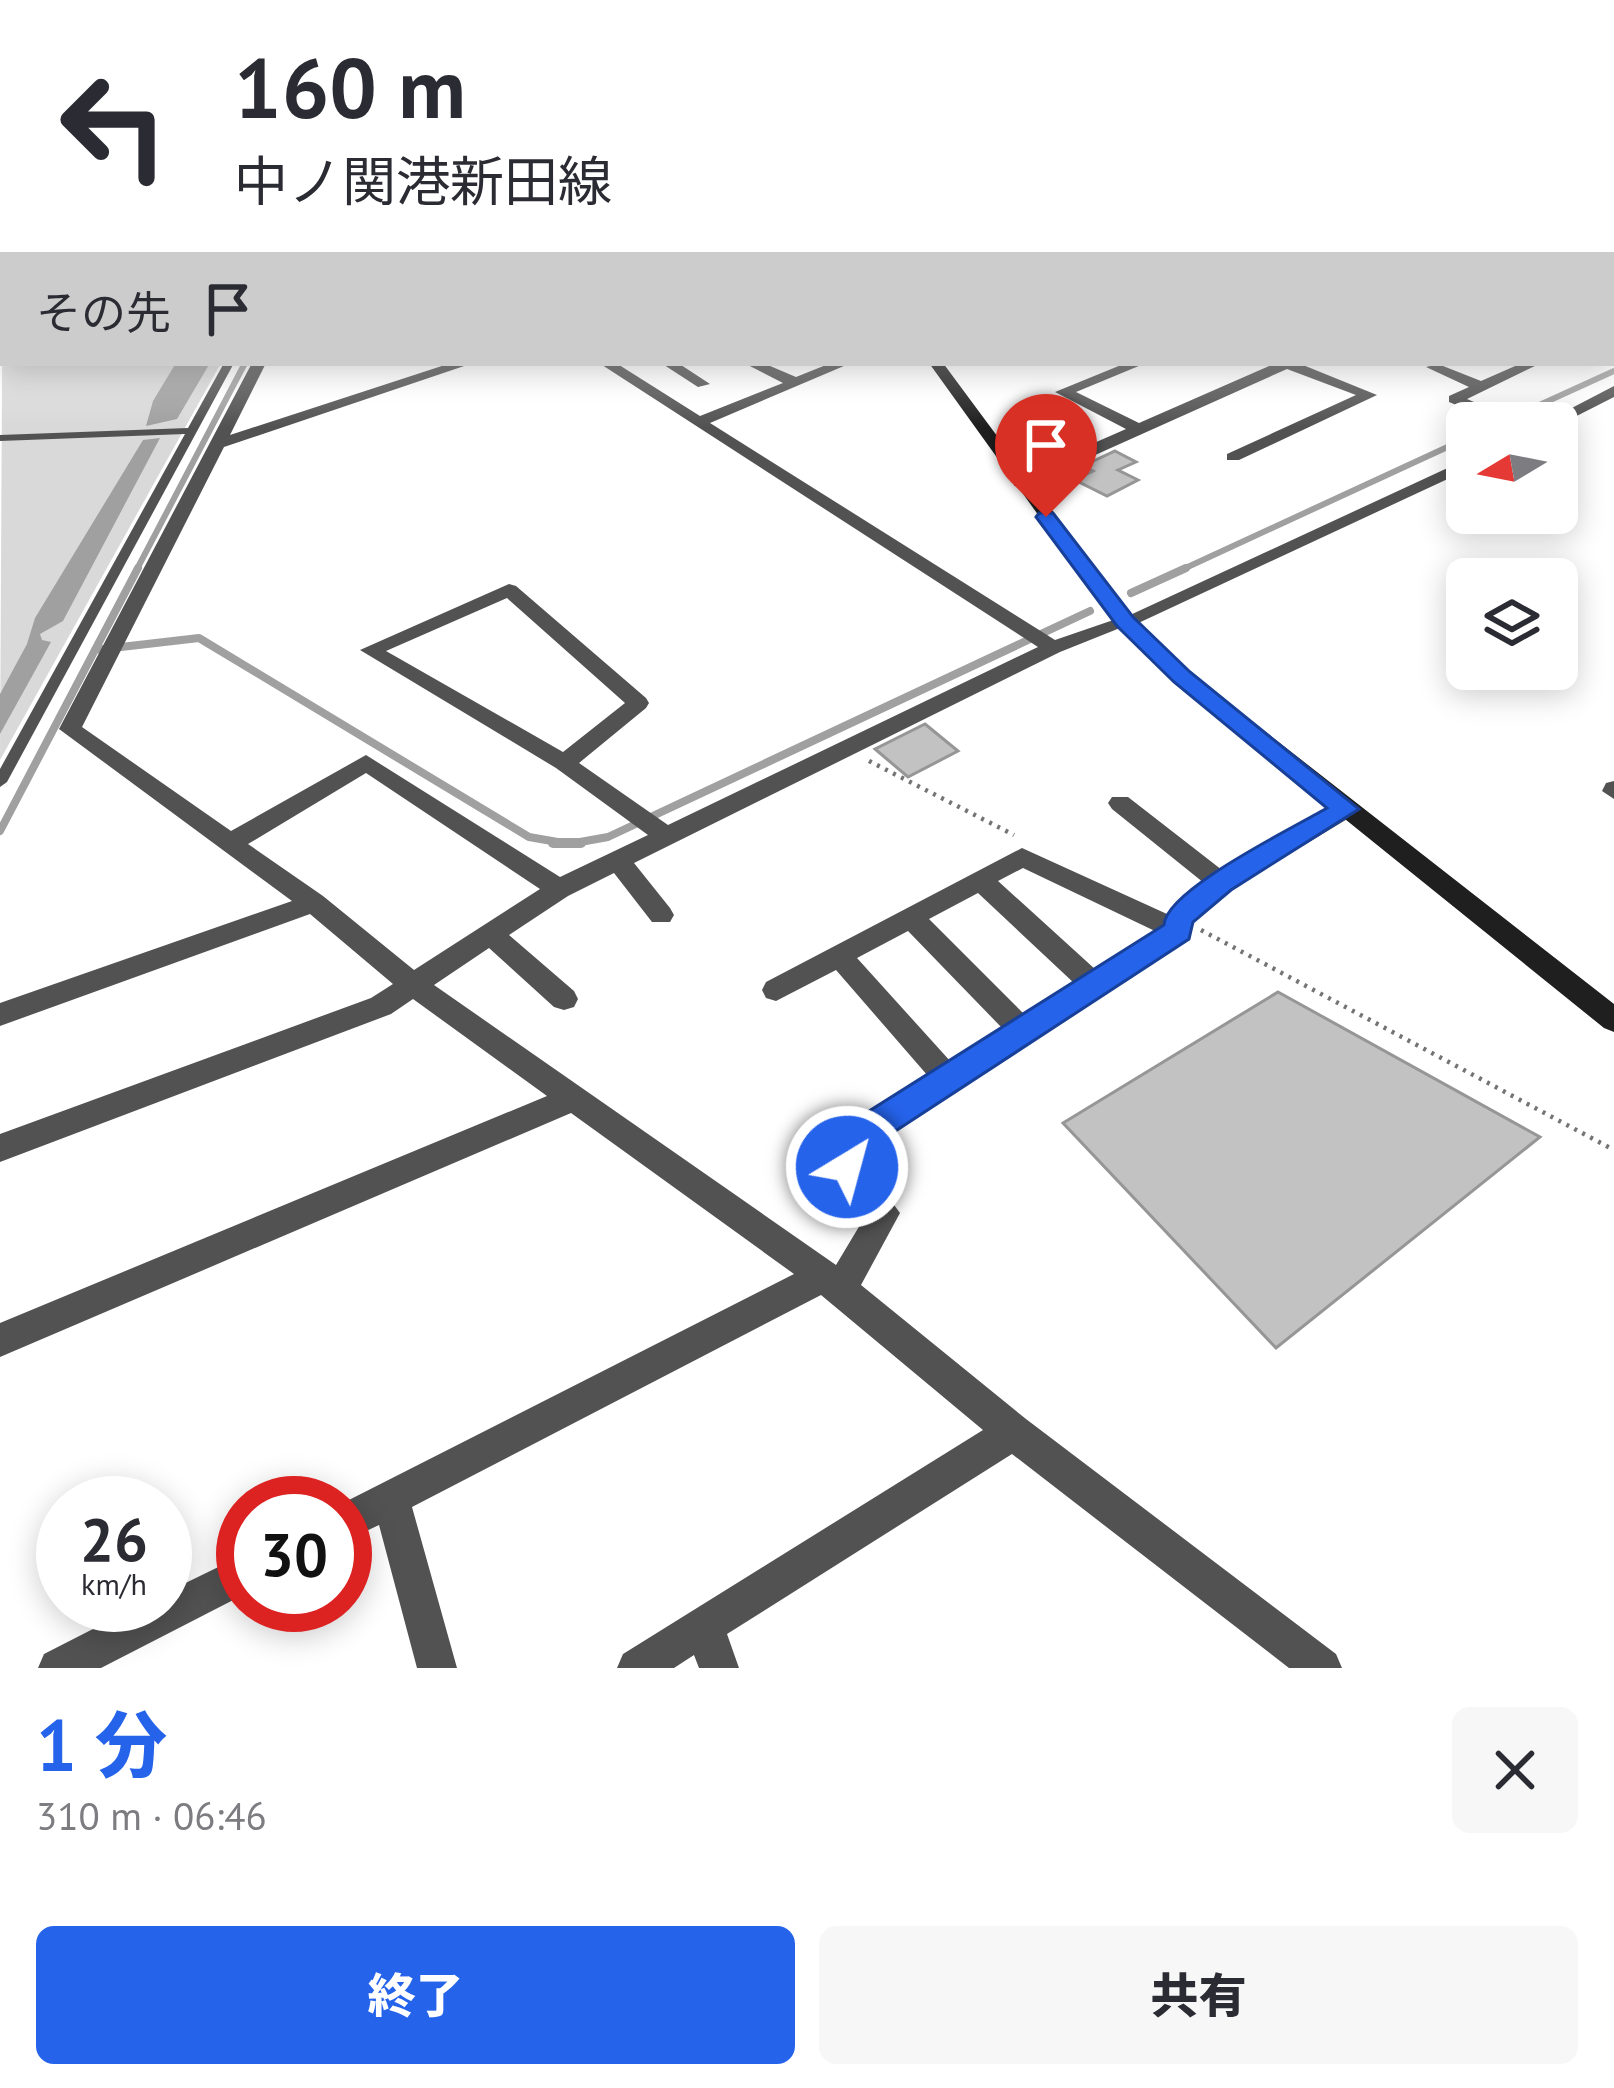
<!DOCTYPE html>
<html lang="ja">
<head>
<meta charset="utf-8">
<style>
	body { margin:0; font-family:"PT Sans","Noto Sans JP",sans-serif; background:#f7f7f7; color:#2b2b33; height:100vh; display:flex; flex-direction:column; font-size:45px; white-space:nowrap }
	* { box-sizing:border-box; margin:0 }
	p { font-size:39px; color:#7c7c81 }
	.icon { flex:none; width:66px; height:66px; fill:none; stroke:currentColor; stroke-width:2; stroke-linecap:round; stroke-linejoin:round }
	.map { position:relative; height:1668px; overflow:hidden }
	.side { display:flex; flex-direction:column; background:#fff; flex:1 }
	.side>* { flex:none }
	.banner { position:absolute; left:0px; top:0px; width:1614px; height:366px; box-shadow:0 6px 30px #0003; background:#fff; color:#2b2b33; overflow:hidden }
	.needle { width:78px; rotate:260deg }
	.tools { position:absolute; left:1446px; top:402px; display:grid; gap:24px }
	.tools a { display:grid; place-items:center; width:132px; height:132px; border-radius:18px; background:#fff; box-shadow:0 6px 30px #0003; font-size:60px }
	.speed { position:absolute; left:36px; top:1476px; display:flex; gap:24px; font-size:60px; font-weight:700; text-align:center }
	.speed>* { display:grid; place-content:center; width:156px; height:156px; border-radius:50%; background:#fff; box-shadow:0 6px 30px #0003; line-height:1 }
	.speed small { font-size:30px; font-weight:400 }
	.speed .limit { border:18px solid #d22; background:#fff; color:#111 }
	.pin { position:absolute; display:grid; place-items:center; width:102px; height:102px; color:#fff; margin:-123px -51px; border-radius:50% 50% 50% 0; rotate:-45deg; box-shadow:0 0 12px #0007 }
	.pin .icon { rotate:45deg }
	.me { position:absolute; width:132px; margin:-66px; rotate:37deg; stroke-linejoin:round; filter:drop-shadow(0 0 9px #0008) }
	.turn { display:flex; align-items:center; gap:42px; height:252px; padding:0 36px; font-size:54px }
	.turn .icon { width:156px; height:156px; stroke-width:2.5 }
	.turn b { display:block; font-size:84px; line-height:102px }
	.then { display:flex; align-items:center; height:114px; padding:0 36px; background:#0003; gap:24px; font-size:45px }
	.round { display:grid; place-items:center; flex:none; width:126px; height:126px; border-radius:18px; background:#f7f7f7 }
	.head { display:flex; align-items:center; justify-content:space-between; height:204px; padding:0 36px }
	h1 { font-size:72px; font-weight:800; line-height:90px; color:#2563eb }
	.cta { display:flex; gap:24px; margin-top:auto; padding:24px 36px }
	.cta a { flex:1; height:138px; border-radius:18px; background:#2563eb; color:#fff; font-size:48px; font-weight:800; line-height:138px; text-align:center }
	.cta a+a { background:#f7f7f7; color:#2b2b33 }
	.map>svg:first-child { display:block }
	.green { fill:#d9d9d9 }
	.water { fill:#a0a0a0 }
	.lines { fill:none; stroke-linecap:round; stroke-linejoin:round }
	.stream-far2 { stroke:#a0a0a0; stroke-width:6 }
	.stream-far1 { stroke:#a0a0a0; stroke-width:8 }
	.stream { stroke:#a0a0a0; stroke-width:10 }
	.building { fill:#c2c2c2; stroke:#969696; stroke-width:3 }
	.path { stroke:#747474; stroke-width:4.5; stroke-dasharray:3 6; stroke-linecap:butt }
	.service { fill:#525252; fill-rule:evenodd }
	.minor { fill:#525252; fill-rule:evenodd }
	.tertiary { fill:#525252; fill-rule:evenodd }
	.secondary { fill:#1f1f1f; fill-rule:evenodd }
	.route { fill:#2563eb; stroke:#184099; stroke-width:3 }
</style>
</head>
<body>
<div class="map">
<svg width="1614" height="1668" viewBox="0 0 1614 1668">
	<rect width="100%" height="100%" fill="#fff"/>
	<!-- green -->
	<path class="green" d="M 3,193 L 3,363 L 221,363 L 0,760 Z"/>
	<!-- water -->
	<path class="water" d="M 176,363 L 210,363 L 177,419 L 146,426 L 153,401 Z
		M 160,438 L 63,621 L 40,634 L 42,640 L 51,642 L 0,734 L 0,694 L 27,644 L 35,618 L 143,440 Z"/>
	<g class="lines">
		<!-- stream-far2 -->
		<path class="stream-far2" d="M 1500,423 L 1614,371
			M 136,571 L 245,363
			M 1179,571 L 1467,438"/>
		<!-- stream-far1 -->
		<path class="stream-far1" d="M 1131,593 L 1186,568
			M 95,650 L 199,638 L 529,837 L 569,844 L 608,837 L 1090,611
			M 0,831 L 138,568"/>
		<!-- stream -->
		<path class="stream" d="M 553,843 L 581,843"/>
	</g>
	<!-- building -->
	<path class="building" d="M 1115,451 L 1136,462 L 1118,470 L 1138,480 L 1107,496 L 1075,480 L 1093,471 L 1083,466 Z
		M 925,724 L 958,751 L 908,777 L 875,749 Z
		M 1278,992 L 1540,1137 L 1276,1348 L 1063,1123 Z"/>
	<g class="lines">
		<!-- path -->
		<path class="path" d="M 869,761 L 1014,835
			M 1201,930 L 1614,1150"/>
		<!-- service -->
		<path class="service" d="M 224,363 L 234,363 L 7,782 L 0,787 L 0,769 L 185,434 L 0,441 L 0,435 L 188,428 Z"/>
		<!-- minor -->
		<path class="minor" d="M 1611,202 L 1614,202 L 1614,209 L 1611,209 Z
			M 1614,309 L 1614,317 L 1611,318 L 1611,310 Z
			M 252,363 L 266,363 L 230,435 L 451,363 L 473,363 L 224,447 L 82,727 L 231,831 L 366,755 L 560,877 L 648,835 L 556,768 L 360,650 L 509,584 L 516,586 L 646,698 L 649,703 L 646,708 L 579,763 L 668,825 L 1038,647 L 599,363 L 616,363 L 700,416 L 783,383 L 744,363 L 763,363 L 796,377 L 831,363 L 851,363 L 710,423 L 1055,640 L 1125,616 L 1135,622 L 1060,652 L 634,863 L 670,908 L 674,915 L 670,922 L 652,922 L 614,873 L 568,896 L 509,935 L 574,991 L 578,999 L 574,1007 L 564,1010 L 554,1007 L 489,948 L 434,985 L 836,1265 L 866,1215 L 832,1167 L 834,1147 L 848,1126 L 928,1076 L 836,970 L 776,1001 L 766,998 L 762,990 L 766,982 L 1022,848 L 1167,914 L 1204,883 L 1112,809 L 1108,803 L 1112,797 L 1128,797 L 1222,870 L 1338,803 L 1354,803 L 1358,809 L 1354,815 L 1230,890 L 1191,921 L 1188,938 L 870,1146 L 864,1152 L 863,1163 L 900,1213 L 861,1285 L 1026,1419 L 1336,1654 L 1342,1668 L 1289,1668 L 1012,1454 L 727,1634 L 739,1668 L 699,1668 L 694,1655 L 674,1668 L 617,1668 L 623,1654 L 983,1430 L 821,1295 L 412,1507 L 457,1668 L 417,1668 L 379,1525 L 345,1541 L 343,1503 L 794,1274 L 571,1113 L 0,1357 L 0,1323 L 547,1096 L 413,999 L 391,1014 L 0,1162 L 0,1134 L 371,998 L 393,984 L 310,914 L 0,1026 L 0,1003 L 292,901 L 59,729 ZM 507,598 L 625,703 L 563,752 L 386,651 ZM 366,773 L 540,889 L 414,970 L 323,896 L 248,844 ZM 1023,868 L 1157,932 L 1096,970 L 998,881 ZM 978,893 L 1075,984 L 1025,1015 L 929,919 ZM 908,931 L 1003,1029 L 951,1062 L 857,958 Z
			M 661,363 L 678,363 L 710,384 L 698,387 Z
			M 1126,363 L 1146,363 L 1076,392 L 1139,423 L 1276,363 L 1298,363 L 1377,395 L 1239,460 L 1227,460 L 1227,454 L 1356,395 L 1287,369 L 1026,486 L 1014,486 L 1014,478 L 1126,429 L 1055,392 Z
			M 1522,363 L 1541,363 L 1467,399 L 1500,413 L 1500,419 L 1495,421 L 1449,402 L 1449,396 L 1469,387 L 1426,367 L 1438,364 L 1481,381 Z
			M 1614,781 L 1614,799 L 1602,791 L 1606,783 Z
			M 243,1555 L 243,1595 L 101,1668 L 38,1668 L 44,1654 L 140,1605 L 165,1605 L 165,1593 Z"/>
		<!-- tertiary -->
		<path class="tertiary" d="M 1611,354 L 1614,354 L 1614,363 L 1611,363 Z
			M 1614,386 L 1614,397 L 1557,426 L 1557,423 L 1543,423 Z
			M 1467,459 L 1467,470 L 1132,626 L 1118,626 L 1115,622 Z"/>
		<!-- secondary -->
		<path class="secondary" d="M 929,363 L 943,363 L 1132,618 L 1189,672 L 1614,1004 L 1614,1032 L 1604,1028 L 1175,682 L 1118,626 Z"/>
	</g>
	<!-- sky -->
	<linearGradient id="sky" x2="0" y2="1"><stop stop-color="#8baccb"/><stop offset="0.45" stop-color="#fff"/><stop offset="1" stop-color="#fff" stop-opacity="0"/></linearGradient>
	<rect width="1614" height="427" fill="url(#sky)"/>
	<!-- route -->
	<path class="route" d="M 1039,513 L 1053,513 L 1133,617 L 1190,672 L 1359,809 L 1231,890 L 1193,922 L 1189,939 L 871,1147 L 860,1178 L 847,1183 L 835,1178 C 826,1158 832,1141 847,1125 L 1164,925 C 1165,890 1295,827 1327,808 L 1174,682 L 1117,626 L 1036,517 Z"/>
</svg>
<div class="tools">
<a><svg class="needle" viewBox="-14 -14 28 28"><path d="M0-13l5 13h-10z" fill="#e53935"/><path d="M0 13l5-13h-10z" fill="#7c7c81"/></svg></a>
<a><svg class="icon" aria-label="layers" viewBox="0 0 24 24"><path d="M12 4l9 5-9 5-9-5zM3 14l9 5 9-5"/></svg></a>
</div>
<div class="speed"><div>26<small>km/h</small></div><div class="limit">30</div></div>
<div class="pin" style="left:1046px;top:517px;background:#d93025"><svg class="icon" aria-label="arrive" viewBox="0 0 24 24"><path d="M6 21V4h12l-3 4 3 4H6"/></svg></div>
<svg class="me" style="left:847px;top:1167px" viewBox="-20 -20 40 40"><circle r="17" fill="#2563eb" stroke="#fff" stroke-width="3"/><path d="M0-11L8 9 0 5-8 9z" fill="#fff"/></svg>
<div class="banner">
<div class="turn"><svg class="icon" aria-label="left" viewBox="0 0 24 24"><path d="M17 20v-9H6M10 6l-5 5 5 5"/></svg><div><b>160 m</b>中ノ関港新田線</div></div>
<div class="then">その先<svg class="icon" aria-label="arrive" viewBox="0 0 24 24"><path d="M6 21V4h12l-3 4 3 4H6"/></svg></div>
</div>
</div>
<section class="side">
<div class="head"><div><h1>1 分</h1><p>310 m · 06:46</p></div><a class="round"><svg class="icon" aria-label="close" viewBox="0 0 24 24"><path d="M6 6l12 12M18 6L6 18"/></svg></a></div>
<div class="cta"><a>終了</a><a>共有</a></div>
</section>
</body>
</html>
